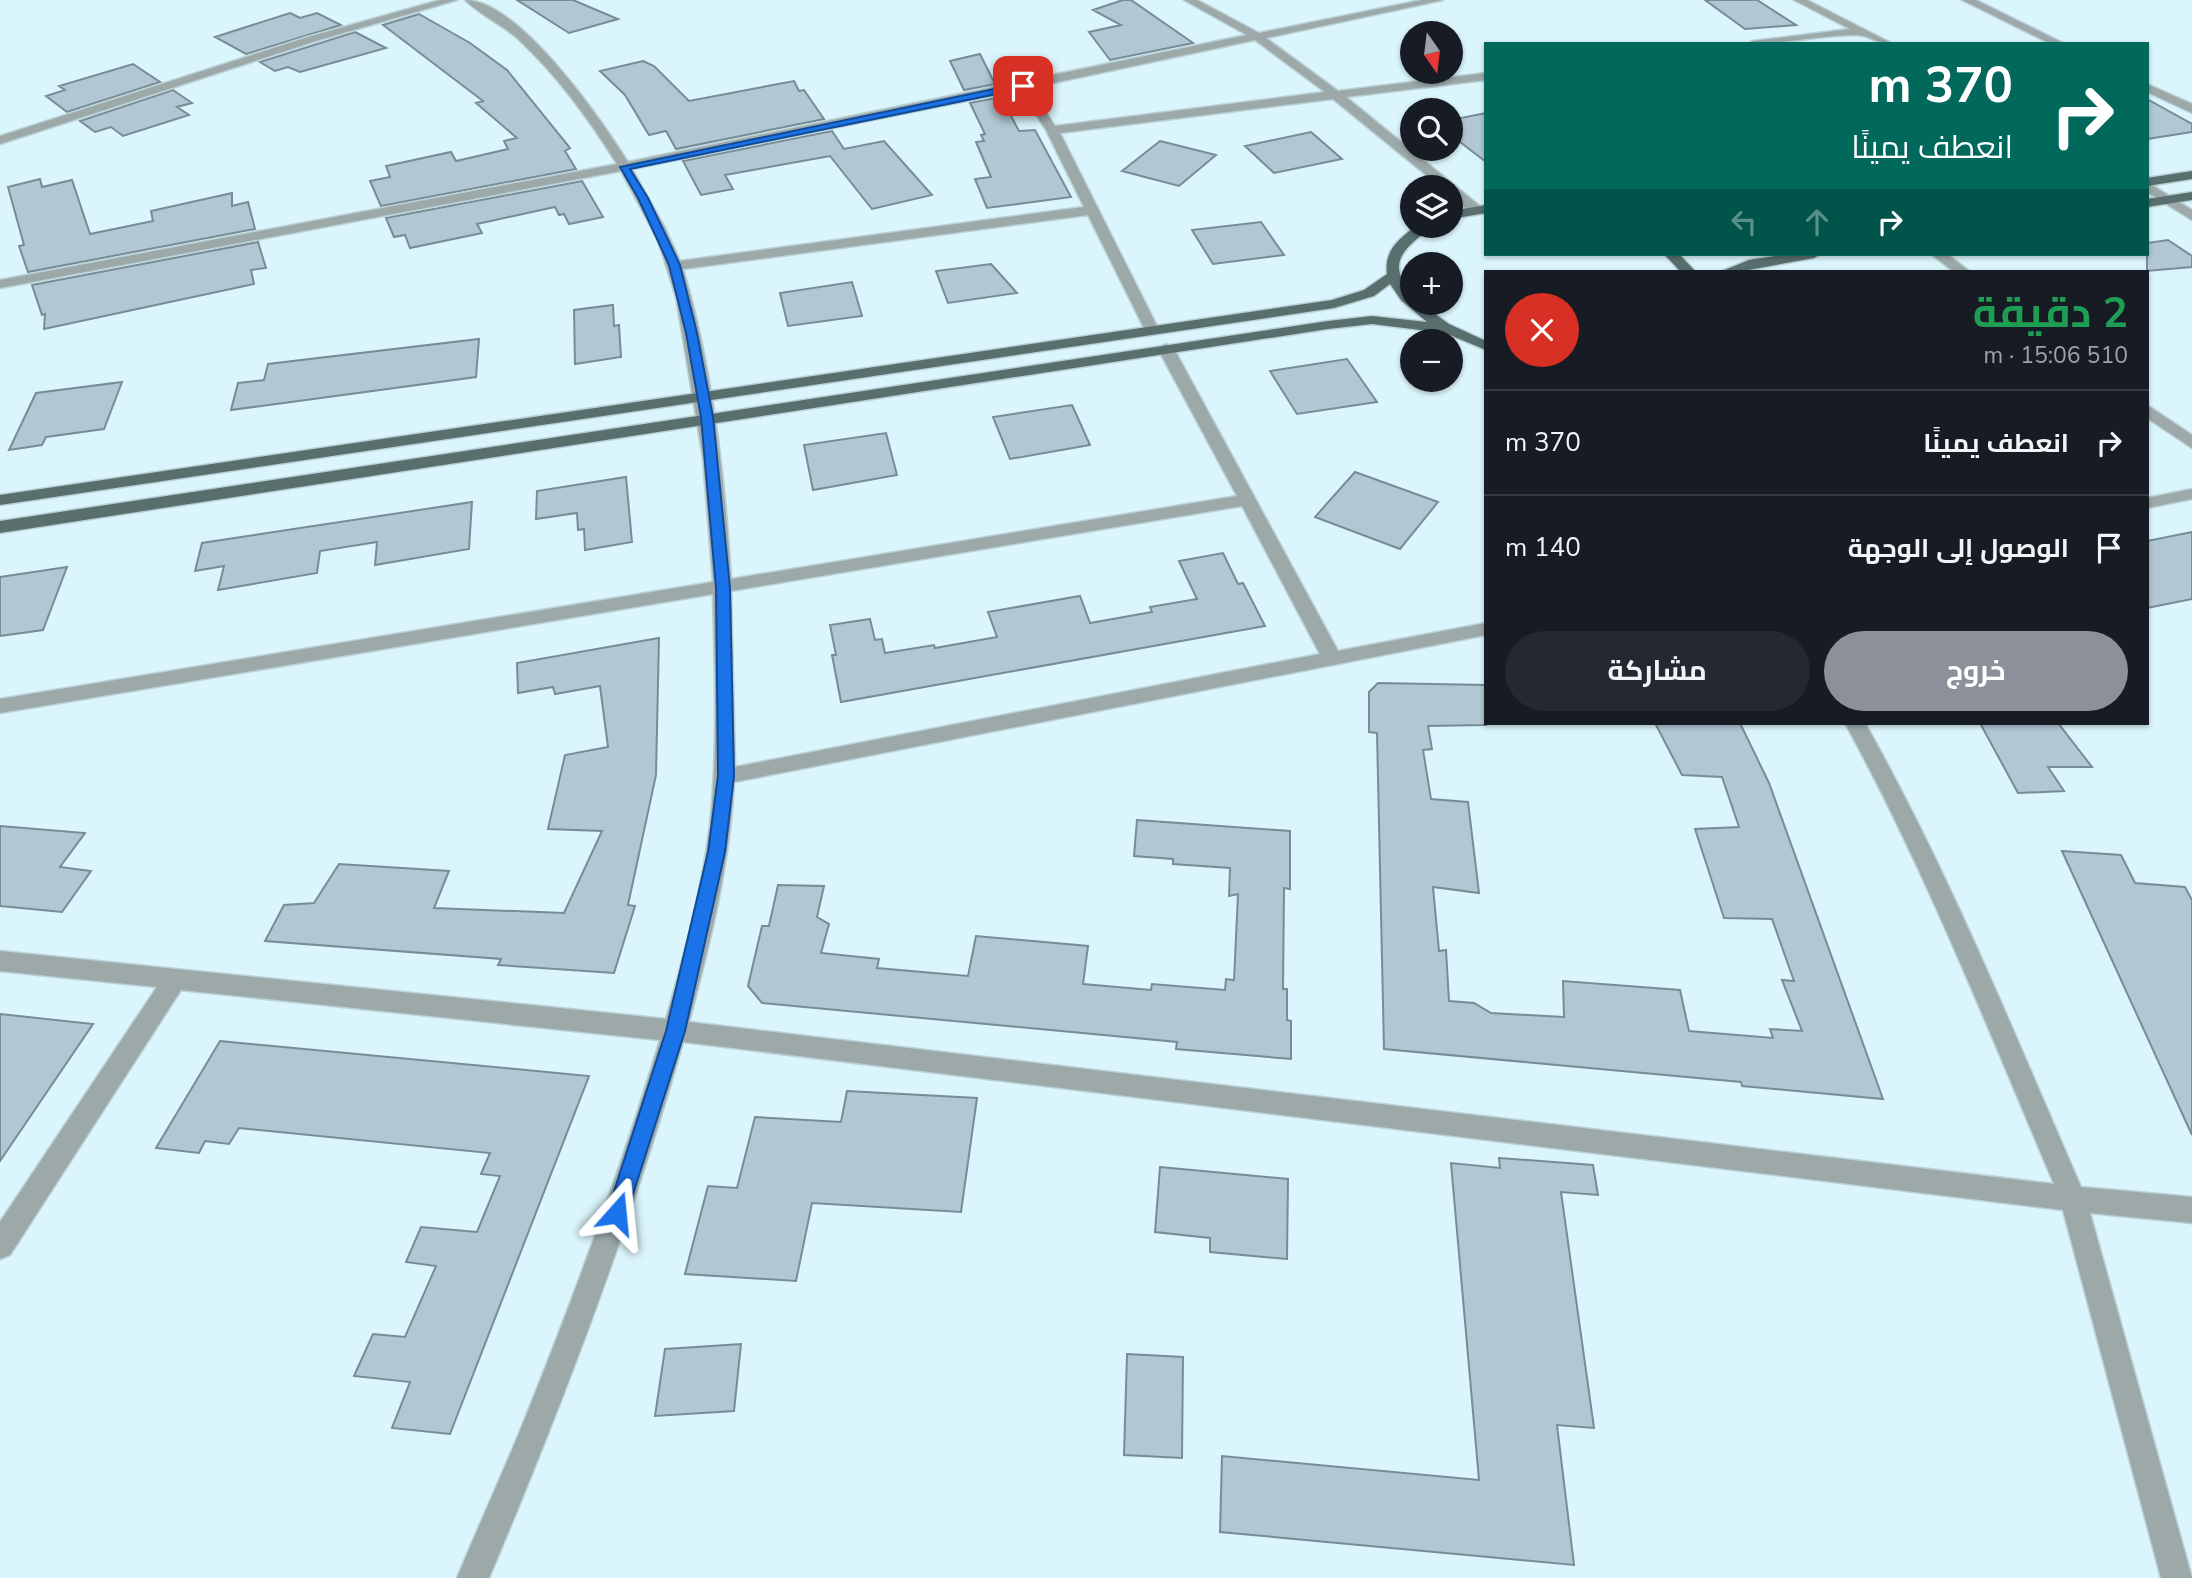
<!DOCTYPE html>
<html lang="ar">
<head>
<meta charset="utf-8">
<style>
	body { margin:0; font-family:"Nunito Sans",Cairo,sans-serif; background:#242831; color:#f1f3f6; direction:rtl; height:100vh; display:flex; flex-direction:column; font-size:26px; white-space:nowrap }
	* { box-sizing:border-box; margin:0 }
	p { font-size:23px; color:#9ea1a6 }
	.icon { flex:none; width:38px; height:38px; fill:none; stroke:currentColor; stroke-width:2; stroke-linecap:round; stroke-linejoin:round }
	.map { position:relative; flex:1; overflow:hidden; direction:ltr }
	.side { position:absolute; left:1484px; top:270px; width:665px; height:455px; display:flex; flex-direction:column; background:#171b24; border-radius:0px; box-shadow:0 2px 5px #0004; direction:rtl }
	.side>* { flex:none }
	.top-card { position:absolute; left:1484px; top:42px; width:665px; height:214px; border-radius:0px; box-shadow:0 2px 5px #0004; direction:rtl; background:#00695c; color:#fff; overflow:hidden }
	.needle { width:46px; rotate:166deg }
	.buttons { position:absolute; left:1400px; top:21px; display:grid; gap:14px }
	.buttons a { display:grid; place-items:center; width:63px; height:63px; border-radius:50%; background:#171b24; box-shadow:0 2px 5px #0004; font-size:35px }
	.pin { position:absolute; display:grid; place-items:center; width:60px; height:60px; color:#fff; margin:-30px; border-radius:14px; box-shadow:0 4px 10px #0006 }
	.me { position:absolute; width:77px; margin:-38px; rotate:18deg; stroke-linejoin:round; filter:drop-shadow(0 0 5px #0008) }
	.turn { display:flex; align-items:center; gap:24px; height:147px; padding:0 21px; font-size:32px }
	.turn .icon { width:91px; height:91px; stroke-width:2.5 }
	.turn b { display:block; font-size:49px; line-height:60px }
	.lanes { display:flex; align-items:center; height:66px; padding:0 21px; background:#0003; justify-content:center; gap:35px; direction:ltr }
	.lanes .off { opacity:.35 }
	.round { display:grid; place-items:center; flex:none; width:74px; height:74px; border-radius:37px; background:#242831 }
	.overview { display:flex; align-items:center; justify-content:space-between; height:119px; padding:0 21px }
	h1 { font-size:42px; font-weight:700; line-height:52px; color:#1e9e55 }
	.cta { display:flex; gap:14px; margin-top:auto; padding:14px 21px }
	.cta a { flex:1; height:80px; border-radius:42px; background:#8c9099; color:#fff; font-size:28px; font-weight:700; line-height:80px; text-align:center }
	.cta a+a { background:#242831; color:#f1f3f6 }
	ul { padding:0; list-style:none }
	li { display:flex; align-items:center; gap:21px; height:105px; padding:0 21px; border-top:2px solid #363941 }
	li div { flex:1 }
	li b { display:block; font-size:26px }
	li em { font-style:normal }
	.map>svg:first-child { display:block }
	.building { fill:#b1c7d3; stroke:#778c97; stroke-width:2 }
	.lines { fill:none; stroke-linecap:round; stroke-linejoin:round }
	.minor-casing { stroke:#b9d1d7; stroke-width:3 }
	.primary-casing { stroke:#b9d1d7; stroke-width:3 }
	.minor { fill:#9da9a9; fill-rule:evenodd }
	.primary { fill:#596f6e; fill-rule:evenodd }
	.route { fill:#1a73e8; stroke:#114b97; stroke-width:2 }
</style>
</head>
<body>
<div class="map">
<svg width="2192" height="1578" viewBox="0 0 2192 1578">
	<rect width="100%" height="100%" fill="#daf5fb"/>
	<!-- building -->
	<path class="building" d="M 517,0 L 573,0 L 618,19 L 569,33 Z
		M 1123,0 L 1131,0 L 1193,43 L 1110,60 L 1089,32 L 1121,25 L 1093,10 Z
		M 1705,0 L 1757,0 L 1796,25 L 1745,29 Z
		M 290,13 L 300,18 L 317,13 L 341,25 L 246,54 L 215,37 Z
		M 419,14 L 470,43 L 507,70 L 570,148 L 565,151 L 576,169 L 381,206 L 370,181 L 390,177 L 386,166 L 451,152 L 456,161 L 508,149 L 504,141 L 517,138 L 476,103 L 483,101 L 383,25 Z
		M 355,32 L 386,48 L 300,72 L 288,67 L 275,71 L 260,62 Z
		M 980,54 L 995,84 L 964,90 L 950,61 Z
		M 643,61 L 654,66 L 689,101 L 794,81 L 799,91 L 804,90 L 824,119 L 676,149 L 666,131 L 649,135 L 625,95 L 600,71 Z
		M 133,64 L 160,82 L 67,112 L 46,96 L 65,90 L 59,86 Z
		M 173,90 L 192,103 L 177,107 L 189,115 L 123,136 L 111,127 L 95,132 L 80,121 Z
		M 1001,97 L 1019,131 L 1035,130 L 1071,197 L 987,208 L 975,179 L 991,177 L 976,142 L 984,141 L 981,135 L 985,134 L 970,103 Z
		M 2147,99 L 2192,124 L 2192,132 L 2147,139 Z
		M 1486,113 L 1486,162 L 1451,135 L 1451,120 Z
		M 832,131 L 844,149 L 884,141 L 932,195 L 872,209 L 830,156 L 725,175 L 733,189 L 701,195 L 683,161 Z
		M 1311,132 L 1342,159 L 1274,173 L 1245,146 Z
		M 1160,141 L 1216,155 L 1179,186 L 1122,171 Z
		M 40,179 L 42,187 L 72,180 L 90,234 L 153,221 L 151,211 L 232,193 L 232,206 L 248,202 L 255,229 L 28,272 L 19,246 L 24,245 L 8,187 Z
		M 582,181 L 603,217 L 569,224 L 564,214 L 559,215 L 555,207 L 477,224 L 482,233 L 410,248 L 405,235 L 394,237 L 386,218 Z
		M 1261,222 L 1284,255 L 1213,264 L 1192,230 Z
		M 2168,240 L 2192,256 L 2192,267 L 2147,271 L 2147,243 Z
		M 258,242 L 266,268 L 251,270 L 254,284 L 44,329 L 45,314 L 42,315 L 32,285 Z
		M 991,264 L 1017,293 L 948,303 L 936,271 Z
		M 852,282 L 862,316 L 788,326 L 780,293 Z
		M 613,305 L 614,326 L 619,325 L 621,357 L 575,364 L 574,310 Z
		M 479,339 L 476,377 L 231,410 L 238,383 L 264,380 L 268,364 Z
		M 1347,359 L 1377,402 L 1297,414 L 1270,371 Z
		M 122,382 L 104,429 L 46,437 L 42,445 L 9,450 L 36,393 Z
		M 1072,405 L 1090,445 L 1010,459 L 993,417 Z
		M 886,433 L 897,475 L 813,490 L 804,445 Z
		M 1355,472 L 1438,502 L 1400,549 L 1315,517 Z
		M 626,477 L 632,542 L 585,550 L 584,529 L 578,530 L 577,513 L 536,519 L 537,491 Z
		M 472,502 L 469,549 L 375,565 L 377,542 L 320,551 L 317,573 L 218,590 L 224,566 L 195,571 L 202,543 Z
		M 2192,532 L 2192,599 L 2147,608 L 2147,541 Z
		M 1223,553 L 1238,584 L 1243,583 L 1265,626 L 841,702 L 832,655 L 836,655 L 830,625 L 870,619 L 875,640 L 882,639 L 885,653 L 934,645 L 935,648 L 997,637 L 988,612 L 1080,596 L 1090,623 L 1152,612 L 1150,607 L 1197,599 L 1179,561 Z
		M 67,567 L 43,630 L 0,636 L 0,577 Z
		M 659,638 L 656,775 L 628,905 L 635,906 L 614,973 L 498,965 L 501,959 L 265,941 L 284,905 L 314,903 L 339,864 L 449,871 L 434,908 L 564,913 L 602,831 L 548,829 L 565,755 L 608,747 L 600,686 L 555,694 L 553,687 L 518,693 L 517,663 Z
		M 1378,683 L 1486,685 L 1486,725 L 1428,726 L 1432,749 L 1423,750 L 1431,799 L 1468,802 L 1479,893 L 1433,887 L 1439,951 L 1446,950 L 1449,1001 L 1474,1003 L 1491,1013 L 1564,1017 L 1563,981 L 1680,990 L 1689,1031 L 1773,1038 L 1770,1029 L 1802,1031 L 1782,980 L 1794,981 L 1772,919 L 1724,918 L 1695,829 L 1739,827 L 1722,777 L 1682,775 L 1655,723 L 1740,723 L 1769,783 L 1883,1099 L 1742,1086 L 1741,1082 L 1384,1049 L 1377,733 L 1369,732 L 1369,692 Z
		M 1980,723 L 2058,723 L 2092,767 L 2048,767 L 2064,791 L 2018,793 Z
		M 1137,820 L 1290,831 L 1290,889 L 1284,888 L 1283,989 L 1287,989 L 1287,1020 L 1291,1021 L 1291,1059 L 1176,1049 L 1177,1042 L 762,1003 L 748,986 L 762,926 L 769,926 L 778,885 L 824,886 L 817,917 L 829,924 L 821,953 L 879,959 L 877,968 L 968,976 L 976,936 L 1088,946 L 1083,984 L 1151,990 L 1152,984 L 1225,990 L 1226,979 L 1234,980 L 1238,894 L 1229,896 L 1230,868 L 1173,864 L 1173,859 L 1134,856 Z
		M 0,826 L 85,833 L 60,867 L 91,871 L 62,912 L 0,906 Z
		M 2062,851 L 2121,855 L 2135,883 L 2185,887 L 2192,900 L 2192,1135 Z
		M 0,1014 L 93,1024 L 0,1161 Z
		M 220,1041 L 589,1076 L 450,1434 L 392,1428 L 410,1382 L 354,1376 L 373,1334 L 405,1337 L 436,1266 L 406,1262 L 421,1227 L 477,1232 L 500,1176 L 481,1174 L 490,1153 L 239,1128 L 229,1144 L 205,1141 L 199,1153 L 156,1148 Z
		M 847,1091 L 977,1098 L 961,1212 L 812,1203 L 796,1281 L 685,1274 L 708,1186 L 737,1188 L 755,1117 L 841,1122 Z
		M 1499,1158 L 1593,1165 L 1598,1195 L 1561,1192 L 1594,1428 L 1557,1425 L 1574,1565 L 1220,1532 L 1222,1456 L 1479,1480 L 1451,1163 L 1500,1168 Z
		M 1160,1167 L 1288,1179 L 1287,1259 L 1210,1252 L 1210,1238 L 1155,1232 Z
		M 741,1344 L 734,1411 L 655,1416 L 665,1349 Z
		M 1127,1354 L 1183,1357 L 1182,1458 L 1124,1455 Z"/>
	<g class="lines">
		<!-- minor casing -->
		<g class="minor-casing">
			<path id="minor" d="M 440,0 L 457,0 L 316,41 L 0,144 L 0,136 L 308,37 Z
				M 465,0 C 519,0 601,119 628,162 L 1247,35 L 1184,0 L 1197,0 L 1259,33 L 1422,0 L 1443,0 L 1266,38 L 1338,91 L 1486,73 L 1486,80 L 1346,97 L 1481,207 L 1481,213 L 1471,213 L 1451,195 L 1451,187 L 1441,187 L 1333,99 L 1060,133 L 1159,330 L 1157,333 L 1152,334 L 1145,330 L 1088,215 L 683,269 C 712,365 725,480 731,579 L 1237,496 L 1158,349 L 1166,344 L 1174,349 L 1338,651 L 1486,623 L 1486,635 L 734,782 C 730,864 710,943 689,1022 L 2054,1184 C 1988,1029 1926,871 1845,723 L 1865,723 C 1949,872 2013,1031 2081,1187 L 2192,1197 L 2192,1223 L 2090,1213 L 2192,1578 L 2161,1578 L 2063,1210 L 683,1042 C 631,1225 563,1403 489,1578 L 457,1578 C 480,1522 506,1467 528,1411 C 577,1289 622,1166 660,1040 L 181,990 L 10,1255 L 0,1259 L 0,1222 L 157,987 L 0,971 L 0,951 L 666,1019 C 684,956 702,891 710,825 C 718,749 715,671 713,594 L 0,713 L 0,699 L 713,582 L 703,458 L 676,297 L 658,240 L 621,171 L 0,288 L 0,280 L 617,164 C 588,118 557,75 517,38 C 501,24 480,15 465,0 ZM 1255,40 L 1325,92 L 1055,126 L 1030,88 ZM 1020,90 L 1046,130 L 1084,207 L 680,261 L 665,228 L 632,169 ZM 1242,506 L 1320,654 L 735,767 L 731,591 Z
				M 1794,0 L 1807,0 L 1893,44 C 1877,44 1868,35 1857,35 C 1821,35 1784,44 1748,44 L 1753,41 L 1850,29 Z
				M 1962,0 L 1976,0 L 2065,44 L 2051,44 Z
				M 2147,84 L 2192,104 L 2192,113 L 2147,92 Z
				M 2147,182 L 2192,210 L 2192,220 L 2147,192 Z
				M 1931,254 L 1947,254 L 1969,271 L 1953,271 Z
				M 2147,405 L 2192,435 L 2192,448 L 2147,418 Z
				M 2192,489 L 2192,499 L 2147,508 L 2147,498 Z"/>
		</g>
		<!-- primary casing -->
		<g class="primary-casing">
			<path id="primary" d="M 2192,171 L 2192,179 L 2147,186 L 2147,178 Z
				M 2192,192 L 2192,200 L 2147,207 L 2147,199 Z
				M 1486,205 L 1486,213 L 1451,219 L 1451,211 Z
				M 1416,226 L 1431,226 C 1415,243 1389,254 1403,282 C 1407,290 1412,294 1412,303 L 1420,303 L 1449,324 L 1486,341 L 1486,350 L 1445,333 L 1372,324 L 1328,329 L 0,533 L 0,521 L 1328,321 L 1372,316 L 1427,322 L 1401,300 L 1390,284 L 1374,296 L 1334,308 L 0,505 L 0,495 L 1332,300 L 1364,290 L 1387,274 C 1384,250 1399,239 1416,226 Z
				M 1664,254 L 1679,254 L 1695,271 L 1680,271 Z
				M 1788,254 L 1821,254 L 1814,258 L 1743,271 L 1722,271 L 1749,260 Z"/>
		</g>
		<!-- minor -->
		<use href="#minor" class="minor"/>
		<!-- primary -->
		<use href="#primary" class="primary"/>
	</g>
	<!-- route -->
	<path class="route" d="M 1023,83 L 1027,86 L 1026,88 L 630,169 L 648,198 L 680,265 L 697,333 L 713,417 L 730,588 L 734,776 L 725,852 L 685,1031 L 627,1213 L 625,1220 L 617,1222 L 610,1220 L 607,1213 L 666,1031 L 708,852 L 718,776 L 716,588 L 701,417 L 686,333 L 669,265 L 638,198 L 620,167 Z"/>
</svg>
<div class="buttons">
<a><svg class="needle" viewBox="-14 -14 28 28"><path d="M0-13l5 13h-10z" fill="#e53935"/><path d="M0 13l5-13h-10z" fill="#9ea1a6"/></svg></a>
<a><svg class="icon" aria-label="search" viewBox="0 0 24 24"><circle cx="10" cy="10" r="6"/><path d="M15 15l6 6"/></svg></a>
<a><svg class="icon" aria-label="layers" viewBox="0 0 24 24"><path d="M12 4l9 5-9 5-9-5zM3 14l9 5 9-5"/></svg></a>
<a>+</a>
<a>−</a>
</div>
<div class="pin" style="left:1023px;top:86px;background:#d93025"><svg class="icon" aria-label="arrive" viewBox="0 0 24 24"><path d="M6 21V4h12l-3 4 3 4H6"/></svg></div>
<svg class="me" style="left:617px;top:1213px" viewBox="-20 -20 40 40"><path d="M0-17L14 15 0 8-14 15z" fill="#1a73e8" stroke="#fff" stroke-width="4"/></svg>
<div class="top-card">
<div class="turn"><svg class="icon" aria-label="right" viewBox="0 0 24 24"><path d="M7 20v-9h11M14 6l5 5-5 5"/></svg><div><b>370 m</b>انعطف يمينًا</div></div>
<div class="lanes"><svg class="icon off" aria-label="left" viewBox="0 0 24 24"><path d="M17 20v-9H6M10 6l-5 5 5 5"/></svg><svg class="icon off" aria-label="ahead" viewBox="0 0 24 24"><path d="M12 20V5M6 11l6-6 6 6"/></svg><svg class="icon" aria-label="right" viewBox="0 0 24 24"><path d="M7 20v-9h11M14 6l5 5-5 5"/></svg></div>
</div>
<section class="side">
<div class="overview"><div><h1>2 دقيقة</h1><p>510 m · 15:06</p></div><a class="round" style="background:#d93025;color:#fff"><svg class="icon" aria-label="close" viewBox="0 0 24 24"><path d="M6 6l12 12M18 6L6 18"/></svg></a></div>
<ul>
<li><svg class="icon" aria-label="right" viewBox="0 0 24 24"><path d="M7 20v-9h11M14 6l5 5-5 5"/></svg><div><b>انعطف يمينًا</b></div><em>370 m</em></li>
<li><svg class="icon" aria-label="arrive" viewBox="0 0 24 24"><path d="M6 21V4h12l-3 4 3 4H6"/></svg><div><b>الوصول إلى الوجهة</b></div><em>140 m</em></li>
</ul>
<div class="cta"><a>خروج</a><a>مشاركة</a></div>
</section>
</div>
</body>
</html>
